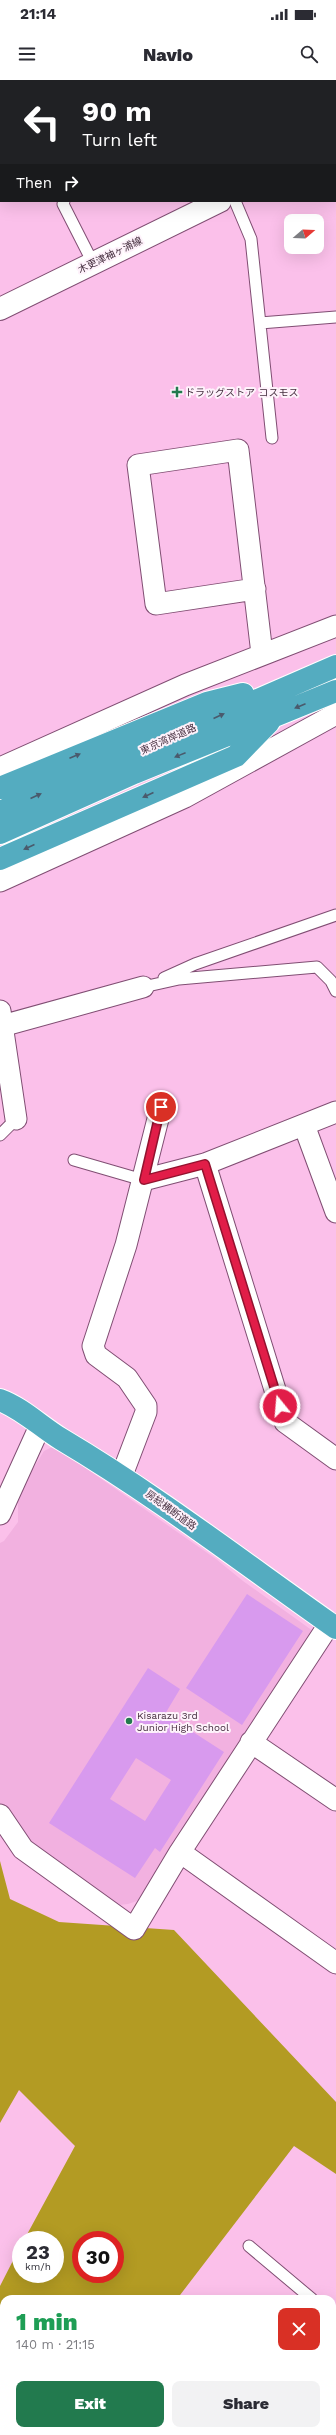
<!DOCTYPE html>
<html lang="en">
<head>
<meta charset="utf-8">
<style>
	body { margin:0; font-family:"Work Sans","Noto Sans JP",sans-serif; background:#f2f2f3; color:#2b2b33; height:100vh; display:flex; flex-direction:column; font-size:15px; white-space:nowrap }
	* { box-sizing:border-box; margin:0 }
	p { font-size:13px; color:#7c7c81 }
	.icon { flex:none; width:22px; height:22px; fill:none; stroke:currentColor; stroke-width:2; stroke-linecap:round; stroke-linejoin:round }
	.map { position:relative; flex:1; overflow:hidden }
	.panel { position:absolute; left:0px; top:2215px; width:336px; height:140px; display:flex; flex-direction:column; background:#fff; border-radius:12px 12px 0 0; box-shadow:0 4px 16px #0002 }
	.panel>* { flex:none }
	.banner { position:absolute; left:0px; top:0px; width:336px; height:122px; box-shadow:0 4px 16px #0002; background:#202124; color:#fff; overflow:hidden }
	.needle { width:26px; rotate:71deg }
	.tools { position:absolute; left:284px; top:134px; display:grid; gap:8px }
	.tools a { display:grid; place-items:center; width:40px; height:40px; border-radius:8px; background:#fff; box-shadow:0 4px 16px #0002; font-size:20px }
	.speed { position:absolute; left:12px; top:2151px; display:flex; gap:8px; font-size:20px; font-weight:700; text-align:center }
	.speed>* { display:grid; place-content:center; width:52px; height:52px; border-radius:50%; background:#fff; box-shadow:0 4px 16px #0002; line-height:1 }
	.speed small { font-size:10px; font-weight:400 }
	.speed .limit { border:6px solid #d22; background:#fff; color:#111 }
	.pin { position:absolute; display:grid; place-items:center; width:34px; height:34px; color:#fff; margin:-17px; border:2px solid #fff; border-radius:50%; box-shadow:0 1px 4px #0007 }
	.me { position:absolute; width:44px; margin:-22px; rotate:343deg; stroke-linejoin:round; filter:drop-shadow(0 0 3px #0008) }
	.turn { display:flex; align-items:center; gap:14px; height:84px; padding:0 16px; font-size:18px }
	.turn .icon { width:52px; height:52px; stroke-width:2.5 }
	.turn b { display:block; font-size:28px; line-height:34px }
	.then { display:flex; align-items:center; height:38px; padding:0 16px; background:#0003; gap:8px; font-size:15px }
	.round { display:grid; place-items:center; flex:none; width:42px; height:42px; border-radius:8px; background:#f2f2f3 }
	.summary { display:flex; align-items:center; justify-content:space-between; height:68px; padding:0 16px }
	h1 { font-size:24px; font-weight:800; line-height:30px; color:#1e9e55 }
	.action { display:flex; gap:8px; margin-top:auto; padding:8px 16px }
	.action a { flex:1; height:46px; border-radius:8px; background:#227a4e; color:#fff; font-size:16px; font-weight:800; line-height:46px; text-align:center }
	.action a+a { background:#f2f2f3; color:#2b2b33 }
	.status { display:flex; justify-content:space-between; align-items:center; height:28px; padding:0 20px; background:#fff; direction:ltr }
	.status svg { height:11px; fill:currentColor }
	header { display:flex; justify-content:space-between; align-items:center; height:52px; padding:0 16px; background:#fff; font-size:18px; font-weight:800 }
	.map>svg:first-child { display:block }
	.built { fill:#f2b1e0 }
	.forest { fill:#b39b23; fill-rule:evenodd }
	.building { fill:#d89aee; fill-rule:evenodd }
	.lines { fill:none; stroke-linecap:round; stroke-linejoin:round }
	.service-casing { stroke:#804e73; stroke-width:13 }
	.minor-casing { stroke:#804e73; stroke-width:23 }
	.secondary-casing { stroke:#804e73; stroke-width:24 }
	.trunk-casing { stroke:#fff; stroke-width:24 }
	.service { stroke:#fff; stroke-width:11 }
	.minor { stroke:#fff; stroke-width:21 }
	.secondary { stroke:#fff; stroke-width:22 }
	.trunk { stroke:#54acc0; stroke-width:22 }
	.oneway { fill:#4a5a6c }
	.route-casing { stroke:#92132f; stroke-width:10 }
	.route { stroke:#e11d48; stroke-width:7 }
	.poi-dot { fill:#227a4e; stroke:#fef2fb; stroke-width:1.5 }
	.labels { text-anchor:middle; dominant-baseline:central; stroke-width:4; stroke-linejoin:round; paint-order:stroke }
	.street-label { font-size:10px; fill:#452e3f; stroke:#fef2fb }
	.poi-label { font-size:10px; fill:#452e3f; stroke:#fef2fb; text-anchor:start }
</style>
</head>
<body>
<div class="status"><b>21:14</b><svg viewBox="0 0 49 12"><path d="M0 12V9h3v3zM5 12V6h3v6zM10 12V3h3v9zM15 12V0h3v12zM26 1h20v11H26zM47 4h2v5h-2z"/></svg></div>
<header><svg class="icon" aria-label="menu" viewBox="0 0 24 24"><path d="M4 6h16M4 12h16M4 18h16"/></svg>Navio<svg class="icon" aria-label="search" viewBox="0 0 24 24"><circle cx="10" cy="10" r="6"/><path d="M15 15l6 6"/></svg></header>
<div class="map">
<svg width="336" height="2355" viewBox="0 0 336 2355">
	<rect width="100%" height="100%" fill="#fbc0ea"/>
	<!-- built -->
	<path class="built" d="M 54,1366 L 216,1479 L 243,1501 L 313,1551 L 156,1794 L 137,1821 L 128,1824 L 119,1825 L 27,1758 L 0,1725 L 0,1463 L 4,1461 L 18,1442 L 18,1421 L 22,1407 L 44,1371 Z"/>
	<!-- forest -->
	<path class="forest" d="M 0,1781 L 10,1819 L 59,1842 L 174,1850 L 336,2022 L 336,2094 L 294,2066 L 177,2219 L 4,2219 L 4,2317 L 0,2318 L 0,2206 L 21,2165 L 21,2194 L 55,2194 L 55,2160 L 24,2160 L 75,2066 L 19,2010 L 0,2043 ZM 81,2160 L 115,2160 L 115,2194 L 81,2194 Z"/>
	<!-- building -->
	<path class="building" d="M 247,1514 L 303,1551 L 242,1645 L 186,1608 Z
		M 148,1588 L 180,1609 L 165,1634 L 224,1672 L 160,1772 L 155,1768 L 135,1798 L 49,1743 ZM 136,1678 L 171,1700 L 145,1741 L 110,1719 Z"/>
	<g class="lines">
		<!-- service casing -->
		<g class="service-casing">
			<path id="service" d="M 79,0 L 80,1
				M 64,121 L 63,124 L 93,183
				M 235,121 L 251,159 L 272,358
				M 260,243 L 336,237
				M 164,898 L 195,884 L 336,835
				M 143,907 L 179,899 L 317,887 L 331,901 L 336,911
				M 0,1055 L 16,1039
				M 74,1080 L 143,1100
				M 249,2166 L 312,2219
				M 332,2236 L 336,2239"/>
		</g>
		<!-- minor casing -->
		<g class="minor-casing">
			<path id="minor" d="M 286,0 L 286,1
				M 255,509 L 156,524 L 138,385 L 238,370 L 262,574
				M 0,688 L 185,605 L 336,546
				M 0,801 L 185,717 L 336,634
				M 0,931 L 16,1039
				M 2,946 L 143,907
				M 304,1045 L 336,1132
				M 205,1084 L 285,1342 L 336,1379
				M 143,1100 L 205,1084 L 336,1032
				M 122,1395 L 146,1332 L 146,1326 L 127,1298 L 96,1275 L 93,1266 L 126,1165 L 161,1027
				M 0,1434 L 40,1346
				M 330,1543 L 180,1772 L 336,1883
				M 251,1662 L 336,1720
				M 0,1735 L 23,1769 L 134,1849 L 180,1772
				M 332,2265 L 336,2264
				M 0,2341 L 4,2340
				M 129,2351 L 130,2355"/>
		</g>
		<!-- secondary casing -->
		<g class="secondary-casing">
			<path id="secondary" d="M 335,64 L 336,64
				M 0,229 L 220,121"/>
		</g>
		<!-- trunk casing -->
		<g class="trunk-casing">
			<path id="trunk" d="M 0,708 L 207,623 L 243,614
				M 0,732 L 336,586
				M 0,753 L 134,693 L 336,611
				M 0,779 L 236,676 L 269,642
				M 0,1320 C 22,1328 41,1347 61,1359 C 157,1416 245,1484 336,1548"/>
		</g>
		<!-- service -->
		<use href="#service" class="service"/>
		<!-- minor -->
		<use href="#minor" class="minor"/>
		<!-- secondary -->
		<use href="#secondary" class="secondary"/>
		<!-- trunk -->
		<use href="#trunk" class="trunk"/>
	</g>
	<!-- one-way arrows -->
	<defs><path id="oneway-solid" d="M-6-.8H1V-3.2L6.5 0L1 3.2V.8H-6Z"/></defs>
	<g class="oneway">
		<use href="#oneway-solid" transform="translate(300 626) rotate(157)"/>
		<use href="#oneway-solid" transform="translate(219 636) rotate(-24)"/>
		<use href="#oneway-solid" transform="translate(180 675) rotate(158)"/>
		<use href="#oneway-solid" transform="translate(75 676) rotate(-23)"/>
		<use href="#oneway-solid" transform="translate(148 715) rotate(156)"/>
		<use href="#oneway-solid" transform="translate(36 716) rotate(-24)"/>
		<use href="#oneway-solid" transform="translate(29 767) rotate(156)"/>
	</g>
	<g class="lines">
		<!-- route casing -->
		<g class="route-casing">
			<path id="route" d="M 161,1027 L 144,1100 L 205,1084 L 280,1326"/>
		</g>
		<!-- route -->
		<use href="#route" class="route"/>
	</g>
	<!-- markers -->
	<g class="poi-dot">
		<path d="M175 306h4v4h4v4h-4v4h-4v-4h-4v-4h4z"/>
		<circle cx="129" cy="1641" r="4"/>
	</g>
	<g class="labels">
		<!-- street labels -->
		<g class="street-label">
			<text transform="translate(110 175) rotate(-26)">木更津袖ヶ浦線</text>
			<text transform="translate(168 659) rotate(-24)">東京湾岸道路</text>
			<text transform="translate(171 1430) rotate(36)">房総横断道路</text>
		</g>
		<!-- poi labels -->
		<g class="poi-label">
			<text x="185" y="312">ドラッグストア コスモス</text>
			<text x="137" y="1635">Kisarazu 3rd<tspan x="137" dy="12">Junior High School</tspan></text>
		</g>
	</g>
</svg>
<div class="tools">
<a><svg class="needle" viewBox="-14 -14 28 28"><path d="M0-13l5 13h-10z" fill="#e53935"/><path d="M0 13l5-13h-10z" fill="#7c7c81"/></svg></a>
</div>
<div class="speed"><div>23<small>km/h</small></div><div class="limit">30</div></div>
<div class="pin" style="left:161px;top:1027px;background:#d93025"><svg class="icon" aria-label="arrive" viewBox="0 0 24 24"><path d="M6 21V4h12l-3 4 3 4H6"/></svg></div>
<svg class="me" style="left:280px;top:1326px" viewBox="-20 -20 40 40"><circle r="17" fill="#e11d48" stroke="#fff" stroke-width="3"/><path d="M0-11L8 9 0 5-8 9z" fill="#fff"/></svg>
<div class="banner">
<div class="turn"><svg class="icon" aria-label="left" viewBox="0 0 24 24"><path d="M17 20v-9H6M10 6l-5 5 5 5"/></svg><div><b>90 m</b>Turn left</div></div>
<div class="then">Then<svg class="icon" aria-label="right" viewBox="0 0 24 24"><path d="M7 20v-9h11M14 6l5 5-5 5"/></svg></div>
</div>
<section class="panel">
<div class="summary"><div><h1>1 min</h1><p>140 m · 21:15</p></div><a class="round" style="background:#d93025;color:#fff"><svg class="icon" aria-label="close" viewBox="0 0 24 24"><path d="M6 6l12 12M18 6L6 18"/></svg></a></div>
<div class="action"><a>Exit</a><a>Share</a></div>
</section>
</div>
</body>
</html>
